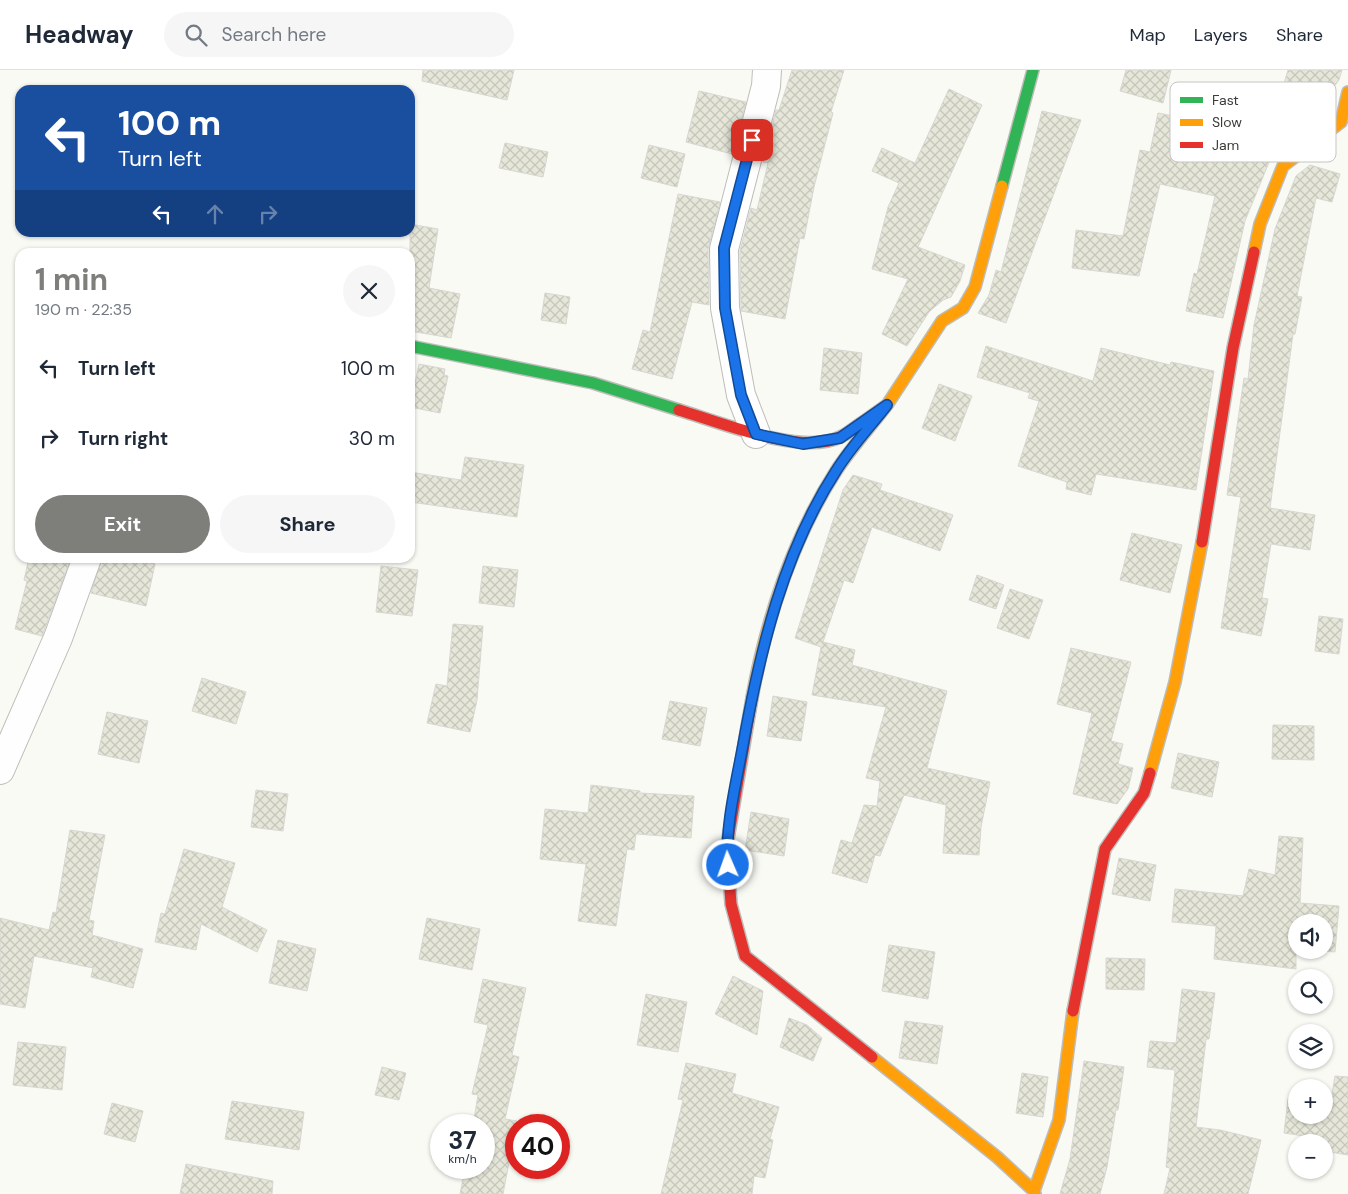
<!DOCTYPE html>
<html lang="en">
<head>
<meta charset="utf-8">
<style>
	body { margin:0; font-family:"DM Sans",sans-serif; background:#f6f6f7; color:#1f2937; height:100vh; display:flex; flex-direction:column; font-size:19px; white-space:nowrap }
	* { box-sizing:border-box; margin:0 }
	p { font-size:16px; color:#747a83 }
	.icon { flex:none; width:28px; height:28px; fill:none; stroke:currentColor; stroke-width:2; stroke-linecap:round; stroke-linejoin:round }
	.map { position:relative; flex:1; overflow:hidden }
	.panel { position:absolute; left:15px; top:178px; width:400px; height:315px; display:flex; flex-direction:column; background:#fff; border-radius:15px; box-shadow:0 1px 4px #0004 }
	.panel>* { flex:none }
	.banner { position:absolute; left:15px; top:15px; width:400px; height:152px; border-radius:15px; box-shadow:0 1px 4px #0004; background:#1a4fa0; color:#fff; overflow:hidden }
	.fabs { position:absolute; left:1288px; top:844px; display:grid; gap:10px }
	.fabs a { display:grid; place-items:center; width:45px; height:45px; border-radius:50%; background:#fff; box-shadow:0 1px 4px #0004; font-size:25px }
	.speed { position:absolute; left:430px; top:1044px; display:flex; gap:10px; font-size:25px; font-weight:700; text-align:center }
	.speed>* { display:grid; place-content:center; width:65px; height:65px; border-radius:50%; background:#fff; box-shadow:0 1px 4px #0004; line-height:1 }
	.speed small { font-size:12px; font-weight:400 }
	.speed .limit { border:8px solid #d22; background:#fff; color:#111 }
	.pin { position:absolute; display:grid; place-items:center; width:42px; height:42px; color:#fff; margin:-21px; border-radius:10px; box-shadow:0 2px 8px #0006 }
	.me { position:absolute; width:55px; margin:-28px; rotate:358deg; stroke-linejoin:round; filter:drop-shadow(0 0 4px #0008) }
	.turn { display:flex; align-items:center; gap:18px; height:105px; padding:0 20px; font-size:22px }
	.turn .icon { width:65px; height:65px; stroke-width:2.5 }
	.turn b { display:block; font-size:35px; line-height:42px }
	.lanes { display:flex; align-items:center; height:48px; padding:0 20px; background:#0003; justify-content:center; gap:25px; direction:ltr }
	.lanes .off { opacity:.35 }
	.round { display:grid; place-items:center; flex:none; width:52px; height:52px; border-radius:26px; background:#f6f6f7 }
	.headline { display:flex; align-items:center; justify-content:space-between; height:85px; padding:0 20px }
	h1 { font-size:30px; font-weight:700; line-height:38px; color:#7e7f7b }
	.primary-button { display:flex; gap:10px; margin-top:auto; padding:10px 20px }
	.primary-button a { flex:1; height:58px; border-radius:30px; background:#7e7f7b; color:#fff; font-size:20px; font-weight:700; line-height:58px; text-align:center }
	.primary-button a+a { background:#f6f6f7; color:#1f2937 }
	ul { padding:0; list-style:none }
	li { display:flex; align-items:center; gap:15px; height:70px; padding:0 20px }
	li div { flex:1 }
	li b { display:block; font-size:19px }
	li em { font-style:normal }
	header { display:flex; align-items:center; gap:30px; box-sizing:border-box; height:70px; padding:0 25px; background:#fff; border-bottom:1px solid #e0e1e3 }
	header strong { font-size:24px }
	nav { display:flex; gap:28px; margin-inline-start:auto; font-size:18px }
	.search { width:350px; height:45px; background:#f6f6f7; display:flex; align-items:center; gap:12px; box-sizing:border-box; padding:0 18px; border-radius:28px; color:#747a83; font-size:19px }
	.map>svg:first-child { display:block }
	.building { fill:url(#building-cross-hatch); stroke:#d7d7d3 }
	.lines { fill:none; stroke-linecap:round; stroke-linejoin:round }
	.street-casing { stroke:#bdbdba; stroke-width:30 }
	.fast-casing { stroke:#bdbdba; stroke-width:14 }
	.slow-casing { stroke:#bdbdba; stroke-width:14 }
	.jam-casing { stroke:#bdbdba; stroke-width:14 }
	.street { stroke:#fefefe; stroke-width:28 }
	.fast { stroke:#30b455; stroke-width:11 }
	.slow { stroke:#ff9f0a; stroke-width:11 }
	.jam { stroke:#e5322d; stroke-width:11 }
	.route-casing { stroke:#114b97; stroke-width:12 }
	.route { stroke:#1a73e8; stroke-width:9 }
	.key { fill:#fff; stroke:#c4c5c4; stroke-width:1 }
	.key-label { font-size:14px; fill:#3c3d39 }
</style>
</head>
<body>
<header>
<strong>Headway</strong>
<div class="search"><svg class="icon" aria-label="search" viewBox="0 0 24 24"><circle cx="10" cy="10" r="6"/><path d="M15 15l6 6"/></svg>Search here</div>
<nav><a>Map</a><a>Layers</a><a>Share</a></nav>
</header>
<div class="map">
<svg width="1348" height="1124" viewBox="0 0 1348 1124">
	<defs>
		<pattern id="building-cross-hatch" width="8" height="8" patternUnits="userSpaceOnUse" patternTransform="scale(1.25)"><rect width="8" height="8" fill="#e6e7d9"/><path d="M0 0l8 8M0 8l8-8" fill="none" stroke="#c6c7bb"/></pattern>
	</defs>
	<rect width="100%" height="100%" fill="#fafaf5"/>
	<!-- building -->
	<path class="building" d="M 423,0 L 514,0 L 507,30 L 422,11 Z
		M 792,0 L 844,0 L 831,42 L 833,43 L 814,117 L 804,169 L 800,168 L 785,249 L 741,241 L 740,181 L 751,138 L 757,140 L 768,93 L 763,92 L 776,40 L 779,40 Z
		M 1126,0 L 1171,0 L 1163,33 L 1120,21 Z
		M 1288,0 L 1342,0 L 1339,10 L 1333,18 L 1329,34 L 1282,20 Z
		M 949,19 L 982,35 L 918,177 L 965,195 L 960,211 L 951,227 L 943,230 L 929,242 L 907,276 L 882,264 L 908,209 L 872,199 L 888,137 L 899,113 L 872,101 L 882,78 L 915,93 Z
		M 699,21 L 746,32 L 732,84 L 686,72 Z
		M 1042,41 L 1081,50 L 1006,253 L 978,243 L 989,225 L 996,200 L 1001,202 Z
		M 1158,43 L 1194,50 L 1192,60 L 1204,62 L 1202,70 L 1272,85 L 1245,151 L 1223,248 L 1186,241 L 1194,203 L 1197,204 L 1215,126 L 1160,114 L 1139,206 L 1072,198 L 1076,160 L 1123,166 L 1140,80 L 1150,82 Z
		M 505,73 L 548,82 L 543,107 L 499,98 Z
		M 649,75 L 685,84 L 677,117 L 641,108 Z
		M 1310,95 L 1340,104 L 1332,132 L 1316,128 L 1297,226 L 1302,227 L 1295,264 L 1293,264 L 1270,438 L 1315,445 L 1310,480 L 1271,474 L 1262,528 L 1268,529 L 1261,566 L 1221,558 L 1241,427 L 1227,425 L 1244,308 L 1248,309 L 1254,255 L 1275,159 L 1296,106 Z
		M 678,124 L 720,132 L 708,179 L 709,235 L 692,232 L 672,309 L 632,299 L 643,260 L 650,262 Z
		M 410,154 L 438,159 L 429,218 L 460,224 L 451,268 L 410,261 Z
		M 545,223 L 570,227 L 566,254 L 541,250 Z
		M 986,276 L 1093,311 L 1101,278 L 1170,295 L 1171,292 L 1214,301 L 1196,420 L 1096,404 L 1091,425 L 1066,419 L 1067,412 L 1018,396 L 1039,331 L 1028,328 L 1030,323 L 977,307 Z
		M 824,278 L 862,283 L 858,324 L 820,320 Z
		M 419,294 L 445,299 L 444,305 L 448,306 L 440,343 L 410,337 Z
		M 939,314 L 972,326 L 955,371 L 922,358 Z
		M 465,387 L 524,395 L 517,447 L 410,432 L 410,402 L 461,410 Z
		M 853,405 L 882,414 L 880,420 L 953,445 L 940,481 L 872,457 L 853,513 L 844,510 L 823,572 L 855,580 L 852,595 L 947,621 L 927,698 L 990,712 L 981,757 L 979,785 L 943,783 L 946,735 L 904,725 L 880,786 L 875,785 L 867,813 L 832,803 L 841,770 L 852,773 L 864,735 L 877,736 L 880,711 L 866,708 L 886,637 L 812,625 L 821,577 L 795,568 L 843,420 Z
		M 1132,463 L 1182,475 L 1170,523 L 1120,510 Z
		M 29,488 L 71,488 L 42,566 L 15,559 L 27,511 L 24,510 Z
		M 102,488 L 128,488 L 155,494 L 146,536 L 91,523 Z
		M 381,496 L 418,500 L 412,546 L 376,542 Z
		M 483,496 L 518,500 L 514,537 L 479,533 Z
		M 977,505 L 1004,515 L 996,539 L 969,530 Z
		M 1010,519 L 1043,530 L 1029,569 L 997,558 Z
		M 1319,546 L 1343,549 L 1339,584 L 1315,581 Z
		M 453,554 L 483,556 L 477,630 L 470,662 L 427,653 L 436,614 L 447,616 Z
		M 1071,578 L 1131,592 L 1111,671 L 1123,674 L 1118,694 L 1133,698 L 1128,719 L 1117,734 L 1073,724 L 1092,643 L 1057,634 Z
		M 202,608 L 246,622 L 236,654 L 192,641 Z
		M 773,626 L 807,632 L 801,671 L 767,666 Z
		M 670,631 L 707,638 L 700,676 L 662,669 Z
		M 107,642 L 148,651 L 139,693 L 98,684 Z
		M 1273,655 L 1314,656 L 1314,690 L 1272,689 Z
		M 1178,683 L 1219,692 L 1212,727 L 1171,718 Z
		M 591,715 L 640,721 L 640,723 L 694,726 L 691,768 L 636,764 L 634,780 L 627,779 L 616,856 L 578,851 L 586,794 L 540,789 L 545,739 L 588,743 Z
		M 256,720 L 288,724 L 283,761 L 251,757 Z
		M 751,742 L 789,749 L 784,786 L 745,780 Z
		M 70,760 L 105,765 L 89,850 L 94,851 L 92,865 L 143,879 L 133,918 L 91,907 L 93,898 L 34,886 L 25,938 L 0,934 L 0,848 L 49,860 L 53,842 L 56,843 Z
		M 1279,766 L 1303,768 L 1300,833 L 1339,836 L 1335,882 L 1311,880 L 1324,880 L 1324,852 L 1296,852 L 1296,899 L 1214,889 L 1216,856 L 1172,852 L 1175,819 L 1243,826 L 1249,799 L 1275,805 Z
		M 184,779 L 235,793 L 222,837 L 267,860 L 257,882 L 201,854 L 196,880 L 155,872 L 161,843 L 165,844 Z
		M 1119,788 L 1156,795 L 1150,831 L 1112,824 Z
		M 427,848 L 480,859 L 472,900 L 419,889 Z
		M 278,870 L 316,879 L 307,921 L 269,913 Z
		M 889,875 L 935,882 L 928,929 L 882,921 Z
		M 1106,888 L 1145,889 L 1144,920 L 1106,919 Z
		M 733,906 L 763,921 L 757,965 L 715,944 Z
		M 483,909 L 526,918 L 512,985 L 519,987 L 505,1049 L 517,1051 L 503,1124 L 460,1124 L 465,1098 L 484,1098 L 484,1055 L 473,1055 L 478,1025 L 472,1024 L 488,955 L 474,952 Z
		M 1182,919 L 1215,923 L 1209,969 L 1206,969 L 1196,1057 L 1220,1060 L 1261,1070 L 1248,1124 L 1164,1124 L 1170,1098 L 1166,1097 L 1175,1000 L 1147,997 L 1150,971 L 1176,973 Z
		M 646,924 L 687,932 L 678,982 L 637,975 Z
		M 789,948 L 807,955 L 822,968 L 813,991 L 780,977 Z
		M 905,951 L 943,956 L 937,994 L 899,988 Z
		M 18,972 L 66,977 L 62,1020 L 13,1015 Z
		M 1084,991 L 1124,997 L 1118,1040 L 1116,1040 L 1107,1097 L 1100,1124 L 1060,1124 L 1070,1089 Z
		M 686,993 L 736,1004 L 732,1023 L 779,1037 L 770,1069 L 773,1070 L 765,1108 L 754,1106 L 752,1124 L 661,1124 L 683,1030 L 678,1029 Z
		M 382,997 L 406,1003 L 399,1030 L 375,1025 Z
		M 1022,1003 L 1048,1007 L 1043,1047 L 1016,1043 Z
		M 1335,1006 L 1348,1007 L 1348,1085 L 1324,1081 L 1324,1069 L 1284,1063 L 1288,1029 L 1296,1030 L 1296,1045 L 1324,1045 L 1324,1035 L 1330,1036 Z
		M 232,1031 L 304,1042 L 299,1080 L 225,1069 Z
		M 112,1033 L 143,1041 L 135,1072 L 104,1064 Z
		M 186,1094 L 273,1111 L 272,1124 L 180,1124 Z"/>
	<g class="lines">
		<!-- street casing -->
		<g class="street-casing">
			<path id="street" d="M 756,364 L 741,325 L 725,238 L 724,179 L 766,16 L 767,0
				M 0,700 L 58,568 L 87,488"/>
		</g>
		<!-- fast casing -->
		<g class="fast-casing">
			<path id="fast" d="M 1002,116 L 1033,0
				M 410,276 L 593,313 L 679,340"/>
		</g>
		<!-- slow casing -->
		<g class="slow-casing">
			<path id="slow" d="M 1254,182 L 1260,154 L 1283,96 L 1341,52 L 1348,22
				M 866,350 L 887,335 L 942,251 L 963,238 L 975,217 L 1002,116
				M 752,628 C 766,550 793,468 836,401 C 851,378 870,357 887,335
				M 1150,703 L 1175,612 L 1202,472
				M 872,987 L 997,1087 L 1034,1121
				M 1035,1124 L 1034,1121 L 1059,1050 L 1073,941"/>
		</g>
		<!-- jam casing -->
		<g class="jam-casing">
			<path id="jam" d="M 679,340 C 719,352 802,386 840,367 C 849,363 857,355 866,350
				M 1202,472 L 1233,278 L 1254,182
				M 752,628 L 727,775 L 731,834 L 745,886 L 872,987
				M 1073,941 L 1105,779 L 1144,723 L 1150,703"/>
		</g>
		<!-- street -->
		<use href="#street" class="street"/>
		<!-- fast -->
		<use href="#fast" class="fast"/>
		<!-- slow -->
		<use href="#slow" class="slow"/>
		<!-- jam -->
		<use href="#jam" class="jam"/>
	</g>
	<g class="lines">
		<!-- route casing -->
		<g class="route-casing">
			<path id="route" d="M 728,795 C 725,756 736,714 743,675 C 760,581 783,483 836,401 C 850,378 870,357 887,335 L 840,368 L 803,374 L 756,364 L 741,325 L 725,238 L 724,178 L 752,70"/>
		</g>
		<!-- route -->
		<use href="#route" class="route"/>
	</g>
	<!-- legend -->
	<rect x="1170" y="12" width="166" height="80" rx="8" class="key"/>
	<rect x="1180" y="27" width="23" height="6" fill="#30b455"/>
	<rect x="1180" y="49" width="23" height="7" fill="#ff9f0a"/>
	<rect x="1180" y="72" width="23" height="6" fill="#e5322d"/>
	<g class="key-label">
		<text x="1212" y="35">Fast</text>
		<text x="1212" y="57">Slow</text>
		<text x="1212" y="80">Jam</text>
	</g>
</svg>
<div class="fabs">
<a><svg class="icon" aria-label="sound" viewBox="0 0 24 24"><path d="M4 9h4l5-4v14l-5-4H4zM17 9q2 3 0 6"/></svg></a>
<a><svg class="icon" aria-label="search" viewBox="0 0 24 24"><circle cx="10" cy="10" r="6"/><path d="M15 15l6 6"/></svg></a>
<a><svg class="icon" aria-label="layers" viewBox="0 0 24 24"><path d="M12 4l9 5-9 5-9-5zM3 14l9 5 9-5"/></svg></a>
<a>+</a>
<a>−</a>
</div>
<div class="speed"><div>37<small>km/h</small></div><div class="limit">40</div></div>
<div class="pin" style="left:752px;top:70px;background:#d93025"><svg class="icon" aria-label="arrive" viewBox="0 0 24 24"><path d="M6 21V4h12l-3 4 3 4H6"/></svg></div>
<svg class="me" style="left:728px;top:795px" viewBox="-20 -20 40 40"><circle r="17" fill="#1a73e8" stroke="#fff" stroke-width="3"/><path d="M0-11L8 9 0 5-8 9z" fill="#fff"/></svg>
<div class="banner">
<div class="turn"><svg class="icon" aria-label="left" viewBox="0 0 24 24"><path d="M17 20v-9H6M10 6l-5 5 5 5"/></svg><div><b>100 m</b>Turn left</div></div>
<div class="lanes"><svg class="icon" aria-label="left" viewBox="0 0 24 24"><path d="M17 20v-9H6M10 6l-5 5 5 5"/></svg><svg class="icon off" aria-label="ahead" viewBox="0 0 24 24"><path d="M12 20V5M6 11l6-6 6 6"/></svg><svg class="icon off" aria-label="right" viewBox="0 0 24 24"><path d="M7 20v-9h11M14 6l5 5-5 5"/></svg></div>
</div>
<section class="panel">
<div class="headline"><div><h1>1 min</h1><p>190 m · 22:35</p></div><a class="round"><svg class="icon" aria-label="close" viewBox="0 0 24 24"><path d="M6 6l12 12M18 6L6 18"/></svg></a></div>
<ul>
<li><svg class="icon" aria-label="left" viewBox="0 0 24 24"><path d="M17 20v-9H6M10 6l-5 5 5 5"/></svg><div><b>Turn left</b></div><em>100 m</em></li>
<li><svg class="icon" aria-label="right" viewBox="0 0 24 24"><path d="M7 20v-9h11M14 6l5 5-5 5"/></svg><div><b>Turn right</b></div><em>30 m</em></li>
</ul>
<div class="primary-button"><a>Exit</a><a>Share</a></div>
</section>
</div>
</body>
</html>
